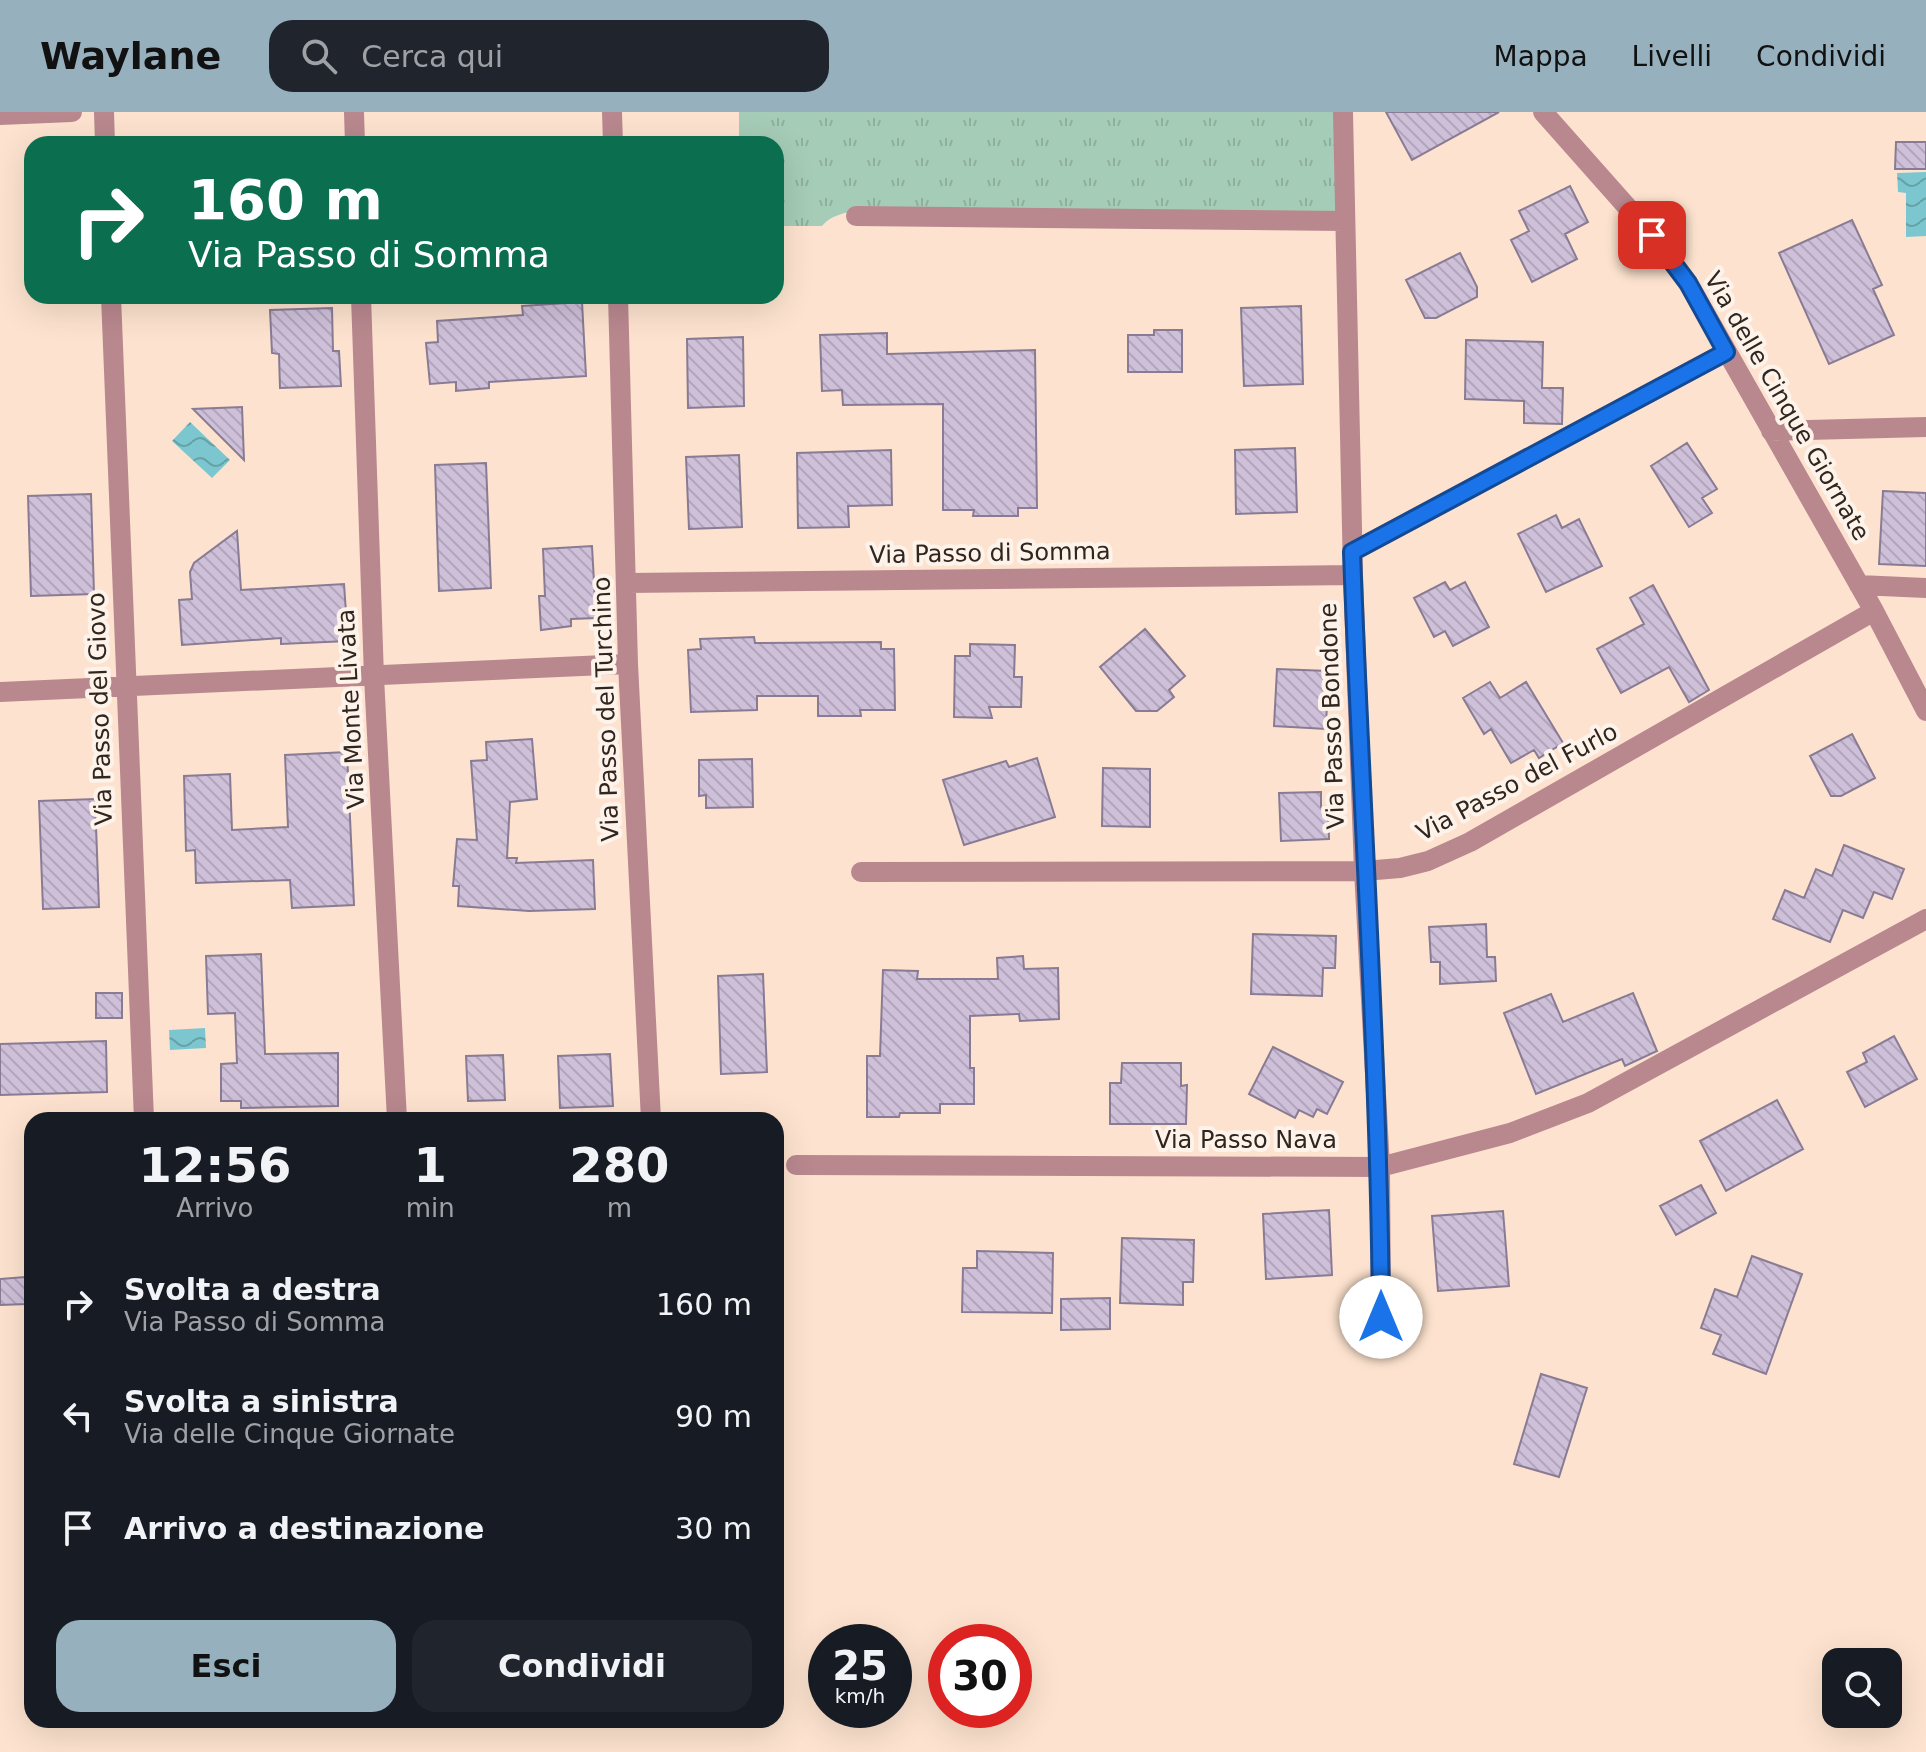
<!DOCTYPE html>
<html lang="it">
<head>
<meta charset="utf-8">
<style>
	body { margin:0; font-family:"DejaVu Sans",sans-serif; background:#20242c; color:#f1f3f6; height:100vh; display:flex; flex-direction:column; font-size:30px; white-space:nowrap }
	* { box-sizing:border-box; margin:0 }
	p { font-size:26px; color:#9ea1a6 }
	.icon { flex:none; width:44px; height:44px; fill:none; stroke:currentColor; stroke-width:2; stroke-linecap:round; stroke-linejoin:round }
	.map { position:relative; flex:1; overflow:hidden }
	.drawer { position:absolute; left:24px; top:1000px; width:760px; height:616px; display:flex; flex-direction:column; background:#171b24; border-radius:24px; box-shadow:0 8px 32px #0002 }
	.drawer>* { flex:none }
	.top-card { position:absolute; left:24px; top:24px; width:760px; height:168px; border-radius:24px; box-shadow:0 8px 32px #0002; background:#0b6e4f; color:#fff; overflow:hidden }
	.controls { position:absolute; left:1822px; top:1536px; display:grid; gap:16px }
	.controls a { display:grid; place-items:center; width:80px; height:80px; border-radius:16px; background:#171b24; box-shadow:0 8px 32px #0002; font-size:40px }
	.speed { position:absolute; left:808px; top:1512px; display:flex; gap:16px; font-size:40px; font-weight:700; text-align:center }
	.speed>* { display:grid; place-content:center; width:104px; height:104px; border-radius:50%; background:#171b24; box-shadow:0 8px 32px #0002; line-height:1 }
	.speed small { font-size:20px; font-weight:400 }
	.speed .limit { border:12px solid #d22; background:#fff; color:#111 }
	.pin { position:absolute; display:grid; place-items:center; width:68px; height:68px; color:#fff; margin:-34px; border-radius:16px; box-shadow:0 4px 12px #0006 }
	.me { position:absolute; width:88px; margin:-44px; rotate:0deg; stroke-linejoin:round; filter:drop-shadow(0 0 6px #0008) }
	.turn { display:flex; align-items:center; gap:28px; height:168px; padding:0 32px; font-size:36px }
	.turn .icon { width:104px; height:104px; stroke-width:2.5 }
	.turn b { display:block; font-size:56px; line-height:68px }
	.eta { display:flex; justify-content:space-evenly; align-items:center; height:136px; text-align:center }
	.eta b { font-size:48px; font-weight:700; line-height:56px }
	.button { display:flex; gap:16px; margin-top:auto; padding:16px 32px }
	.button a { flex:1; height:92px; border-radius:24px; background:#96b0be; color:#111; font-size:32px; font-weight:700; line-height:92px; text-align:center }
	.button a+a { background:#20242c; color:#f1f3f6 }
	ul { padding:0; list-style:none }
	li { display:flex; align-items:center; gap:24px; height:112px; padding:0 32px }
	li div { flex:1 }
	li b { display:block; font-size:30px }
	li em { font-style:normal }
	header { display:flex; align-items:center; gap:48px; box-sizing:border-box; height:112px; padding:0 40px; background:#96b0be; color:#111 }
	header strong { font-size:38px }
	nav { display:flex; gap:44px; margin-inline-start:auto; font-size:28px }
	.search { width:560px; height:72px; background:#20242c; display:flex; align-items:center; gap:20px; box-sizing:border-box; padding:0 28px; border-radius:24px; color:#9ea1a6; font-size:30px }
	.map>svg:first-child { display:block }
	.grass { fill:url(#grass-tufts) }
	.water { fill:url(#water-waves) }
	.building { fill:url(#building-back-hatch); stroke:#897b93; stroke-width:2 }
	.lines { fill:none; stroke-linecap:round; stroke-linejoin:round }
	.minor { stroke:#b9888f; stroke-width:20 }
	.route-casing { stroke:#114b97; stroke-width:20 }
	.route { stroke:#1a73e8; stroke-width:14 }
	.labels { text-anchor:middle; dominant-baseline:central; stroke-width:8; stroke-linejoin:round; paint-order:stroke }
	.street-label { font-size:24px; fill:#30261e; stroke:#fef3eb }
</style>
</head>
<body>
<header>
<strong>Waylane</strong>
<div class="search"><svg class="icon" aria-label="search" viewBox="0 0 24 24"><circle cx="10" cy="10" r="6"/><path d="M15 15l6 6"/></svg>Cerca qui</div>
<nav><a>Mappa</a><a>Livelli</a><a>Condividi</a></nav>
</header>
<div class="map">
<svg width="1926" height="1640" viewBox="0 0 1926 1640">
	<defs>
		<pattern id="grass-tufts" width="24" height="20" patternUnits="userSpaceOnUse" patternTransform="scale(2)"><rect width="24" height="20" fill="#a5ccb7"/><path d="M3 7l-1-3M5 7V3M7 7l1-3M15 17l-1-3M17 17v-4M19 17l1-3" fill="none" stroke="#8eaf9d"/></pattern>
		<pattern id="water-waves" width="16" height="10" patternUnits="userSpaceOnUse" patternTransform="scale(2)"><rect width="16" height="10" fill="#7cc7cf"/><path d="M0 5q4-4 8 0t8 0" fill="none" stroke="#66a1a7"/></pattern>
		<pattern id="building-back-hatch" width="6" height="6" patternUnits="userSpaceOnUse" patternTransform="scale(2)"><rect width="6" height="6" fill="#cfc0da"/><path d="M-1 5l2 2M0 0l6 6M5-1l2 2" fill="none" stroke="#b2a5bb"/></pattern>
	</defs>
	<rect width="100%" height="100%" fill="#fde3cf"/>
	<!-- grass -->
	<path class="grass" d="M 739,0 L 1337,0 L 1337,102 L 857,99 C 845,100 830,104 822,114 L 776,114 L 776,32 L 739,32 Z"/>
	<!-- water -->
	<path class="water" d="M 1926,60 L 1926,124 L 1906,125 L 1906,81 L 1898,80 L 1897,61 Z
		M 190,310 L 230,348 L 212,366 L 172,329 Z
		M 205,916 L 206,936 L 170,938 L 169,918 Z"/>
	<!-- building -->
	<path class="building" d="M 1386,0 L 1499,0 L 1412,48 Z
		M 1896,30 L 1926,30 L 1926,57 L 1895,57 Z
		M 1570,74 L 1588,110 L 1565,122 L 1577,147 L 1532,170 L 1511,128 L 1529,119 L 1519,99 Z
		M 1852,108 L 1882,173 L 1873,177 L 1894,223 L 1829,252 L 1779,141 Z
		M 1460,141 L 1477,175 L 1477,185 L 1436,206 L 1425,206 L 1406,168 Z
		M 582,190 L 586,264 L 489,270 L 489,276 L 456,279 L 456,270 L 430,272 L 426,231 L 438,230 L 437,209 L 523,203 L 522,194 Z
		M 1301,194 L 1303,272 L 1244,274 L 1241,196 Z
		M 332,196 L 333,239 L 339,239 L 341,274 L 280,276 L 279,242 L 272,241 L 270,198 Z
		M 1154,218 L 1182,218 L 1182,260 L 1128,260 L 1128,223 L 1154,223 Z
		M 887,221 L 887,242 L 1035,238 L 1037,396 L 1018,396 L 1018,404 L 973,404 L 974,398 L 943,398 L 943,292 L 843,293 L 842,278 L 822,279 L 820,223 Z
		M 743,225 L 744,294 L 688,296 L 687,227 Z
		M 1466,228 L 1543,230 L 1542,276 L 1563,276 L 1562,312 L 1524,311 L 1524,289 L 1465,287 Z
		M 242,295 L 244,348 L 193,297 Z
		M 1687,331 L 1717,377 L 1702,386 L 1712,401 L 1689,415 L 1651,354 Z
		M 1295,336 L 1297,400 L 1236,402 L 1235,338 Z
		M 891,338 L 892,393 L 848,394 L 849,415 L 798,416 L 797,341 Z
		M 739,343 L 742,415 L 689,417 L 686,345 Z
		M 486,351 L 491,476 L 439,479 L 435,353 Z
		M 1883,379 L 1926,381 L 1926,454 L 1879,452 Z
		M 91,382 L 94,482 L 31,484 L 28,384 Z
		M 1556,403 L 1562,416 L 1579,407 L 1602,454 L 1546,480 L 1518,422 Z
		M 237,419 L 241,478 L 344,472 L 348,529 L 281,532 L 281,526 L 182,533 L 179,488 L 192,487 L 190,460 L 194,451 Z
		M 592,434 L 596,506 L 571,507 L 571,514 L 541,518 L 539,484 L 545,484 L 543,437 Z
		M 1445,470 L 1450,478 L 1465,470 L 1489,515 L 1453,534 L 1445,519 L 1434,525 L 1414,486 Z
		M 1653,473 L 1709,578 L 1689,590 L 1669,555 L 1621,581 L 1597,537 L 1644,512 L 1630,486 Z
		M 1145,517 L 1185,564 L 1169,578 L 1174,585 L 1157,599 L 1136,599 L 1100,555 Z
		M 754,525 L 755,531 L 881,530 L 881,537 L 894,537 L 895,598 L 860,598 L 861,604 L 818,604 L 818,584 L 757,584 L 757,598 L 691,600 L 688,538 L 701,537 L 700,527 Z
		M 970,532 L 1015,533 L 1014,565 L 1022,565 L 1021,595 L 989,595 L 992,606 L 954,605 L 955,544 L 970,544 Z
		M 1277,557 L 1328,559 L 1326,617 L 1274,614 Z
		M 1490,570 L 1500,586 L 1526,570 L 1563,631 L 1539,646 L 1534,638 L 1511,651 L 1491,617 L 1484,622 L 1463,586 Z
		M 1852,622 L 1875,666 L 1841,684 L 1831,684 L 1810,644 Z
		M 532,627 L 537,687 L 510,690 L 507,746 L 517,746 L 516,751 L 593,748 L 595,797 L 529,799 L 458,794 L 459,774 L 453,774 L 457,727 L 477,728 L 471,649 L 487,648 L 486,630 Z
		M 347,640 L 354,793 L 292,796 L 290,768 L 196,771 L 195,738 L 186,739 L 184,664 L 230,662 L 232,718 L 288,715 L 285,643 Z
		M 1037,646 L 1055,705 L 964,733 L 943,668 L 1006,649 L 1009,655 Z
		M 752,647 L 753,695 L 706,696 L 706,683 L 699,684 L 699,648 Z
		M 1103,656 L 1150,657 L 1150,715 L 1102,714 Z
		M 1321,680 L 1321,695 L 1328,694 L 1329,727 L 1281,729 L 1279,681 Z
		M 95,687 L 99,795 L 43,797 L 39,689 Z
		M 1844,733 L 1904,757 L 1892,787 L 1874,780 L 1863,806 L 1843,798 L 1830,830 L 1773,807 L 1785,778 L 1804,786 L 1816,757 L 1832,764 Z
		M 1486,812 L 1487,845 L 1495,845 L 1496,869 L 1440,872 L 1440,850 L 1431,850 L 1429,815 Z
		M 1253,822 L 1336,824 L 1335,856 L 1323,856 L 1322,884 L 1251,882 Z
		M 261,842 L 265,942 L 338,941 L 338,994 L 241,996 L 241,989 L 221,989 L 221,952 L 237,951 L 235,901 L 208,902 L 206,844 Z
		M 1023,844 L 1024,857 L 1058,856 L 1059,907 L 1020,909 L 1019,902 L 970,904 L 970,956 L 974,956 L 974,992 L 940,992 L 940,1001 L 900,1001 L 899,1005 L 867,1005 L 867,944 L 880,944 L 883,858 L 918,859 L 917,867 L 998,867 L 997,846 Z
		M 763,862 L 767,960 L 721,962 L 718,864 Z
		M 96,881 L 122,881 L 122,906 L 96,906 Z
		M 1633,881 L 1657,939 L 1625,954 L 1622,947 L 1536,982 L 1504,901 L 1551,882 L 1563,910 Z
		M 1894,924 L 1917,967 L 1865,995 L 1847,960 L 1867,950 L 1863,941 Z
		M 106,929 L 107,980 L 0,983 L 0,932 Z
		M 1273,935 L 1343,970 L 1327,1002 L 1317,997 L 1313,1005 L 1299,998 L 1295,1006 L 1249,982 Z
		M 610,942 L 613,994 L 560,996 L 558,944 Z
		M 503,943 L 505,988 L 468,989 L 466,944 Z
		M 1122,951 L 1181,951 L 1181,974 L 1187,973 L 1186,1012 L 1110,1012 L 1110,971 L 1121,971 Z
		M 1777,988 L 1803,1037 L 1726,1079 L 1700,1029 Z
		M 1701,1073 L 1716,1101 L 1676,1123 L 1660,1094 Z
		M 1329,1098 L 1332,1163 L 1266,1167 L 1263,1102 Z
		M 1503,1099 L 1509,1174 L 1438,1179 L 1432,1104 Z
		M 1122,1126 L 1194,1128 L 1193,1170 L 1183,1170 L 1183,1193 L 1120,1191 Z
		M 977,1139 L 1053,1141 L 1052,1201 L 962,1200 L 963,1156 L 977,1156 Z
		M 1752,1144 L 1802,1162 L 1766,1262 L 1713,1242 L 1721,1223 L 1701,1216 L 1715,1177 L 1737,1185 Z
		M 25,1165 L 27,1192 L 0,1193 L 0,1167 Z
		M 1110,1186 L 1110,1217 L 1061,1218 L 1061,1187 Z
		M 1541,1262 L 1587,1276 L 1559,1365 L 1514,1352 Z"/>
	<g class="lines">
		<!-- minor -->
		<path class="minor" d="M 104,0 L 105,32
			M 354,0 L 355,32
			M 612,0 L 613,32
			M 1343,0 L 1353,463 L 1364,759 L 1380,1055 L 1381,1205
			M 1543,0 L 1652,123 L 1688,171 L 1874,499 L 1926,599
			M 0,3 L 72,0
			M 856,104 L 1345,109
			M 111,184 L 144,1008
			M 361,184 L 374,565 L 397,1008
			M 618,184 L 628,552 L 651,1008
			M 1771,319 L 1926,315
			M 1352,440 L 1726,240
			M 627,471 L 1353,463
			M 1859,473 L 1926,476
			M 0,580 L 628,552
			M 861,760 L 1364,759 L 1400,756 L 1428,749 L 1470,730 L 1874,499
			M 796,1053 L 1380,1055 L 1510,1021 L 1588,991 L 1926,807"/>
	</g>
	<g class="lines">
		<!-- route casing -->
		<g class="route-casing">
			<path id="route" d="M 1381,1205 C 1379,950 1361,695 1352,440 L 1726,240 L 1688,171 L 1652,123"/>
		</g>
		<!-- route -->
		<use href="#route" class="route"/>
	</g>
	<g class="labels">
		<!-- street labels -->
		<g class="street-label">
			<text transform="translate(1787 294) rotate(60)">Via delle Cinque Giornate</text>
			<text transform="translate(990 441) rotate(-1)">Via Passo di Somma</text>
			<text transform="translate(100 597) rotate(-92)">Via Passo del Giovo</text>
			<text transform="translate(351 597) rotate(-93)">Via Monte Livata</text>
			<text transform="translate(606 597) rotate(-92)">Via Passo del Turchino</text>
			<text transform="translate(1332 604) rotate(-92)">Via Passo Bondone</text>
			<text transform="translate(1517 670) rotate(-28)">Via Passo del Furlo</text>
			<text x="1246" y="1028">Via Passo Nava</text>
		</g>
	</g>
</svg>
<div class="controls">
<a><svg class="icon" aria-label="search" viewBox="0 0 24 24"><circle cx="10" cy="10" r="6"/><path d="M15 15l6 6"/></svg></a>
</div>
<div class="speed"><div>25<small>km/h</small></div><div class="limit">30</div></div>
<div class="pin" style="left:1652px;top:123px;background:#d93025"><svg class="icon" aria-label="arrive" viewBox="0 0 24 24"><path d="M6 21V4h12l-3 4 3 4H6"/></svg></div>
<svg class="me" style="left:1381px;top:1205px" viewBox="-20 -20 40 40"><circle r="19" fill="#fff"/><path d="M0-13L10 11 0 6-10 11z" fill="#1a73e8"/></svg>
<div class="top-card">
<div class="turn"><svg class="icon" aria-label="right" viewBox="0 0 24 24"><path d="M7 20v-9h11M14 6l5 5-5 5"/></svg><div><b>160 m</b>Via Passo di Somma</div></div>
</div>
<section class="drawer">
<div class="eta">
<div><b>12:56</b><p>Arrivo</p></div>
<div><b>1</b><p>min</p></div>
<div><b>280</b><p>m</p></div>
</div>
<ul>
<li><svg class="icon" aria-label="right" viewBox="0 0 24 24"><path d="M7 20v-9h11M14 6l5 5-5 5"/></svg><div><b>Svolta a destra</b><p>Via Passo di Somma</p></div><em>160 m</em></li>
<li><svg class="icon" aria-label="left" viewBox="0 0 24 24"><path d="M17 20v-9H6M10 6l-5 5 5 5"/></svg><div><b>Svolta a sinistra</b><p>Via delle Cinque Giornate</p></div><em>90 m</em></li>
<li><svg class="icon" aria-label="arrive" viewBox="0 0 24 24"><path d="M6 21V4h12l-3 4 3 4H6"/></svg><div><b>Arrivo a destinazione</b></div><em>30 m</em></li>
</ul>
<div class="button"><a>Esci</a><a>Condividi</a></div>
</section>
</div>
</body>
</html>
